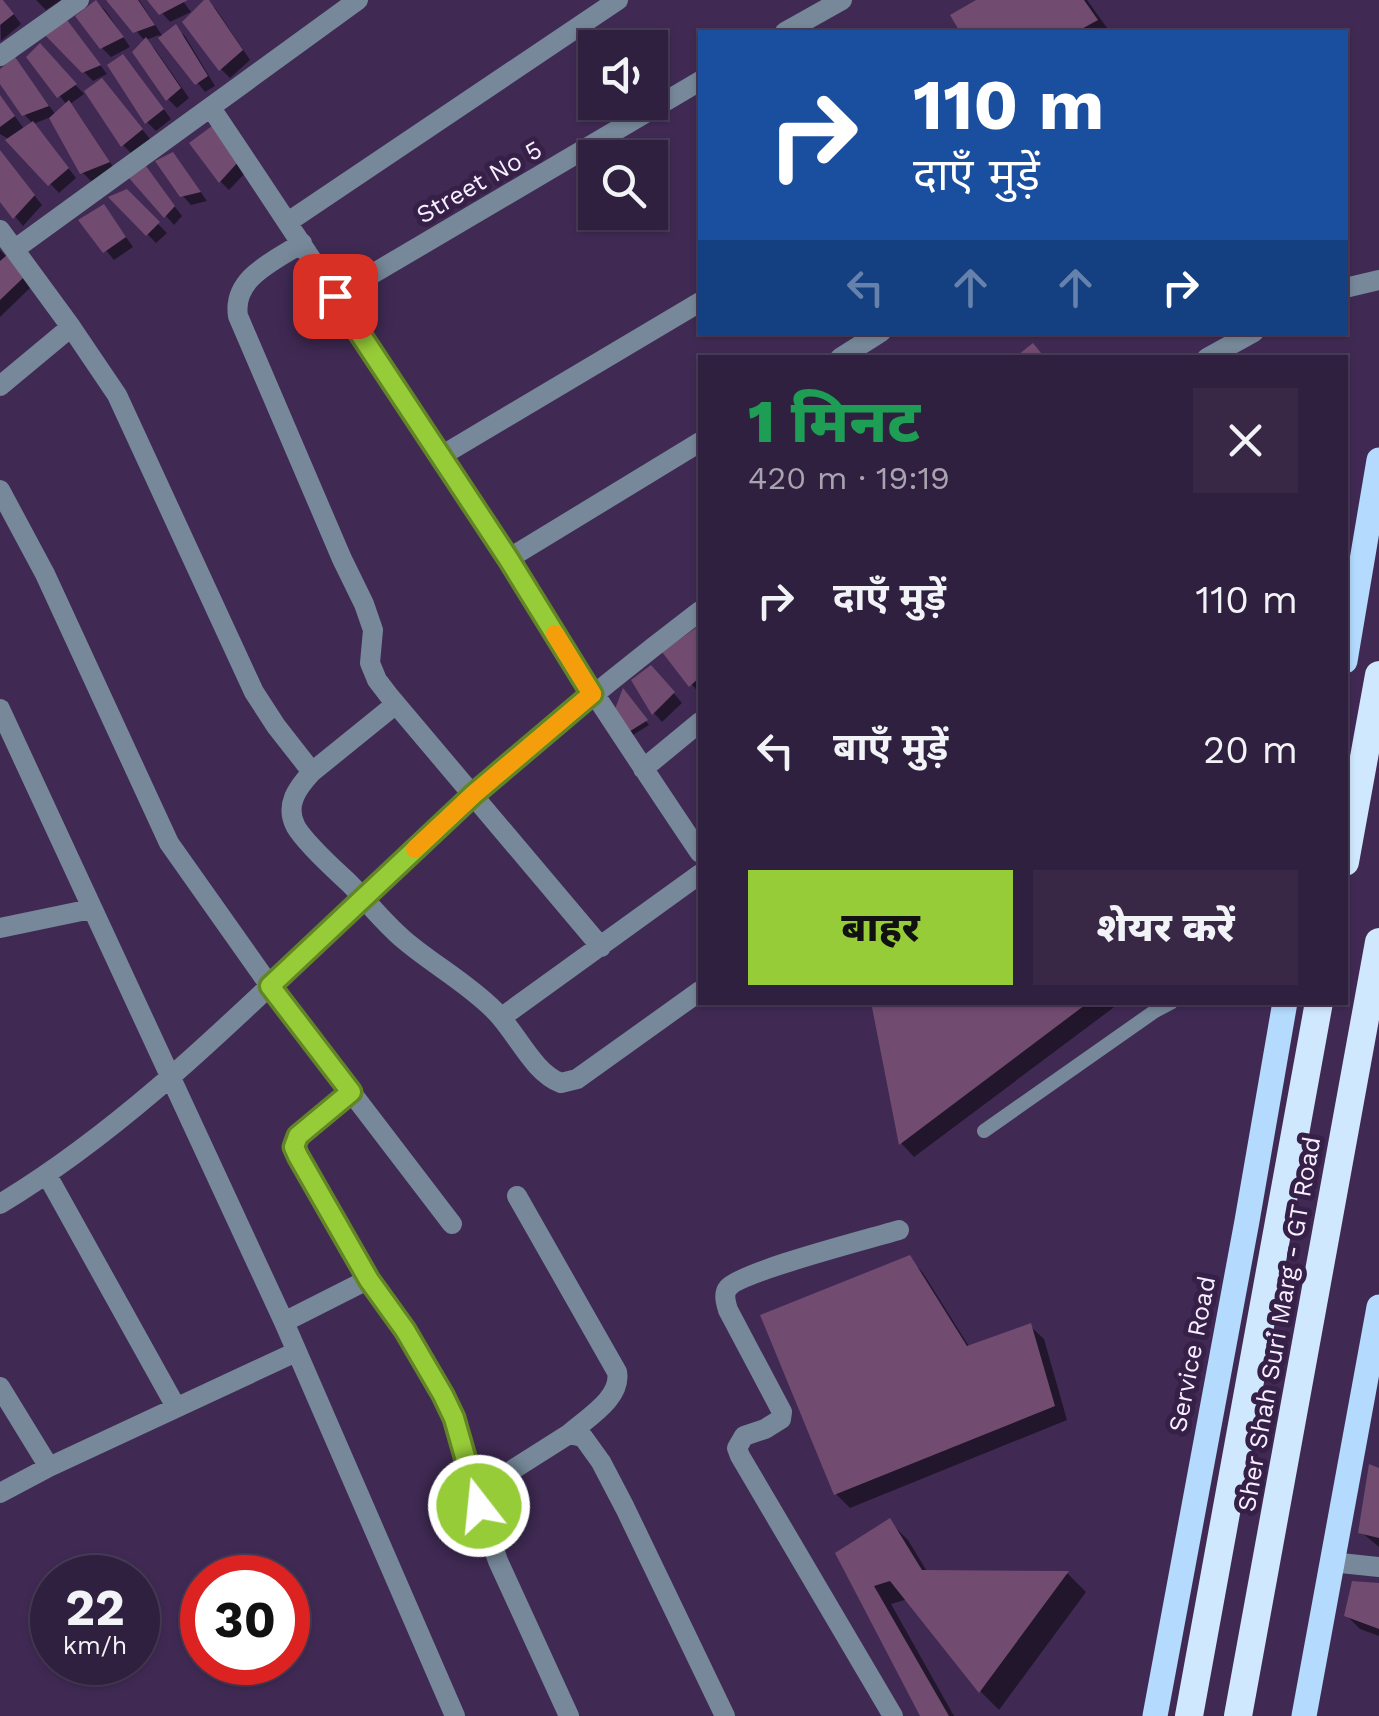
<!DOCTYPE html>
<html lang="hi">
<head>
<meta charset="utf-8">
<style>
	body { margin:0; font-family:"Work Sans","Noto Sans Devanagari",sans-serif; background:#382846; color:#f1f3f6; height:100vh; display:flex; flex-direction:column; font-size:38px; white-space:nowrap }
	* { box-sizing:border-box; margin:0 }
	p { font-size:32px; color:#a8a3b0 }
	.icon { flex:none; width:55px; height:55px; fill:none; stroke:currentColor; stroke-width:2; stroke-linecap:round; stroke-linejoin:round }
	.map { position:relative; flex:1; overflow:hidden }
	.panel { position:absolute; left:698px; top:355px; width:650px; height:650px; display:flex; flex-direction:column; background:#30203f; border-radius:0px; box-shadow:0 2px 8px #0004,0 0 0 2px #4b3e59 }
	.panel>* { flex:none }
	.hud { position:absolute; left:698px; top:30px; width:650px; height:305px; border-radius:0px; box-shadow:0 2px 8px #0004,0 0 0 2px #4b3e59; background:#1a4fa0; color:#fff; overflow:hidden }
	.tools { position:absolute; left:578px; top:30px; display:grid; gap:20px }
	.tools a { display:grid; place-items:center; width:90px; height:90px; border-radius:0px; background:#30203f; box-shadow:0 2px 8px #0004,0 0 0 2px #4b3e59; font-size:50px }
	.speed { position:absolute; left:30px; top:1555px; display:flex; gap:20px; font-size:50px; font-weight:700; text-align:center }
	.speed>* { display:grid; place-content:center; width:130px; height:130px; border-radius:50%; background:#30203f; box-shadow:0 2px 8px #0004,0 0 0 2px #4b3e59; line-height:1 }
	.speed small { font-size:25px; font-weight:400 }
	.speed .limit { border:15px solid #d22; background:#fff; color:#111 }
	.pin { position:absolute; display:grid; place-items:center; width:85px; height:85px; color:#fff; margin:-42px; border-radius:20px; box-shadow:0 5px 15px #0006 }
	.me { position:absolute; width:110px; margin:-55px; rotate:344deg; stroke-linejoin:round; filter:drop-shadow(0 0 8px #0008) }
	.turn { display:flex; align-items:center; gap:35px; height:210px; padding:0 50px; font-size:45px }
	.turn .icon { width:130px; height:130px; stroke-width:2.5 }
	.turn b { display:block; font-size:70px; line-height:85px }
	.lanes { display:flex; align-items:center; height:95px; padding:0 50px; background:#0003; justify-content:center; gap:50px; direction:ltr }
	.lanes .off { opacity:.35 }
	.round { display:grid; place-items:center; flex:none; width:105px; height:105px; border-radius:0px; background:#382846 }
	.summary { display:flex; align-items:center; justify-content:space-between; height:170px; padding:0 50px }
	h1 { font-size:60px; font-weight:800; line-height:75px; color:#1e9e55 }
	.primary-button { display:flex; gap:20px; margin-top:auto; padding:20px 50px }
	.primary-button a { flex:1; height:115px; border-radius:0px; background:#97cc39; color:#111; font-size:40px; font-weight:800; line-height:115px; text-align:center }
	.primary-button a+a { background:#382846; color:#f1f3f6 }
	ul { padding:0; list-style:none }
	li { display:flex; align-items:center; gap:30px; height:150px; padding:0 50px }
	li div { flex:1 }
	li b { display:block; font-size:38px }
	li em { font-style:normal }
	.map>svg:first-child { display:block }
	.shadow { fill:#0007 }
	.building { fill:#724b71 }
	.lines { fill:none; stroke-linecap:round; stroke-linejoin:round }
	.service { stroke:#768899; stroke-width:14 }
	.minor { stroke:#768899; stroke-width:20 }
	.primary { stroke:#b4dafe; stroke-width:25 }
	.trunk { stroke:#d0e8fe; stroke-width:28 }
	.route-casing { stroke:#628525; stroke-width:25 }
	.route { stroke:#97cc39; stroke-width:18 }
	.slow { stroke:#f59e0b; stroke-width:18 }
	.labels { text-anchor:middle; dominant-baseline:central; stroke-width:10; stroke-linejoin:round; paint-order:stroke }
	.street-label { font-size:25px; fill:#f7efff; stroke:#362048 }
</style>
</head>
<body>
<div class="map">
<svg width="1379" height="1716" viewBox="0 0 1379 1716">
	<rect width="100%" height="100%" fill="#402a54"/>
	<!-- shadow -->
	<path class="shadow" d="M 0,0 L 3,0 L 21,24 L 1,41 Z
		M 36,0 L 61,0 L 46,10 Z
		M 109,0 L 139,0 L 163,37 L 176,28 L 185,36 L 215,86 L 205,92 L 159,35 L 146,40 L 155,49 L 189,98 L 177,108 L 168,99 L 146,42 Z
		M 151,0 L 182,0 L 191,12 L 170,22 Z
		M 207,0 L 216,9 L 250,60 L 230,78 L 221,69 Z
		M 981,0 L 1087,0 L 1110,32 L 963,32 L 953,16 Z
		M 97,2 L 106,11 L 130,47 L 111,57 L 102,48 Z
		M 75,32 L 107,74 L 93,81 L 48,35 Z
		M 40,47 L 84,94 L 70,104 L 77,112 L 116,171 L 91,181 L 82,172 L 51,117 L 33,124 L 24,114 L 0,79 L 0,73 L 15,60 L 56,115 L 67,105 L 29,58 Z
		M 132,66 L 171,119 L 156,131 L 147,122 Z
		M 110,90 L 150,139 L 132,154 L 123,145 Z
		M 0,96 L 25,130 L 42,133 L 76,178 L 59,193 L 7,138 L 0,134 Z
		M 212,130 L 246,172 L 229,190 L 220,181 Z
		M 0,152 L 42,205 L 23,226 L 0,198 Z
		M 181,164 L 207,201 L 191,205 L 182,195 Z
		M 146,169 L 182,216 L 174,225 L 132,178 Z
		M 126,192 L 167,233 L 156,243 L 112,198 Z
		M 112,217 L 133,247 L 114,260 L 82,221 Z
		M 0,250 L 16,267 L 30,288 L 0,317 Z
		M 700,633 L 700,694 L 665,653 Z
		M 660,677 L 682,703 L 662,722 L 654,713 Z
		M 624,693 L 649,725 L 633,735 L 630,731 Z
		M 874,1002 L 1121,1002 L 914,1157 L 901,1143 Z
		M 909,1258 L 923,1273 L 970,1348 L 1030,1326 L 1044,1339 L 1067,1420 L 850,1508 L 836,1494 Z
		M 1379,1471 L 1379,1547 L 1361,1532 Z
		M 889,1521 L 908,1540 L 928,1573 L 1068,1574 L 1086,1592 L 999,1710 L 981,1692 L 908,1599 L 891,1604 L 954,1716 L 922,1716 L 838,1554 Z
		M 1379,1585 L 1379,1636 L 1360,1629 L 1346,1615 Z"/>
	<!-- building -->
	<path class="building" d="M 0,0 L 3,0 L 14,14 L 0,25 Z
		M 96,0 L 124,37 L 100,49 L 75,16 Z
		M 106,0 L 138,0 L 155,25 L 133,33 Z
		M 147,0 L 188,0 L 159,15 Z
		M 204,0 L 209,0 L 243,50 L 219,71 L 182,22 Z
		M 976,0 L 1084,0 L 1098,20 L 1076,32 L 960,32 L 950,15 Z
		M 67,20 L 101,65 L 82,73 L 44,34 Z
		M 176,24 L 208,76 L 195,85 L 158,38 Z
		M 146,37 L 181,88 L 166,101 L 132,52 Z
		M 40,43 L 77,84 L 57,98 L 26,57 Z
		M 123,54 L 164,109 L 145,124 L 107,65 Z
		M 15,57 L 49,106 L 22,116 L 0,84 L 0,69 Z
		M 102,78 L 143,129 L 121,147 L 84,91 Z
		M 0,95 L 15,116 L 0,127 Z
		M 69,100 L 110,162 L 80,174 L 49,118 Z
		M 33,121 L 69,168 L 48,186 L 5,140 Z
		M 212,126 L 239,161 L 219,183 L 189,143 Z
		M 0,150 L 35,195 L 13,219 L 0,202 Z
		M 173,152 L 201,192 L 180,197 L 155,161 Z
		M 146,166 L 175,206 L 164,218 L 129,178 Z
		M 127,189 L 160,222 L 146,236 L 108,197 Z
		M 104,204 L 126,237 L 103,253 L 78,220 Z
		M 7,255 L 23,278 L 0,300 L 0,261 Z
		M 1033,343 L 1045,358 L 1014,358 Z
		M 697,627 L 700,630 L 700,677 L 689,687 L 662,652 Z
		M 651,665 L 675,692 L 652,715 L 631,680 Z
		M 623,688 L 648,720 L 627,733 L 615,709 Z
		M 871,1002 L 1089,1002 L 899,1145 Z
		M 910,1255 L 967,1346 L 1031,1323 L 1055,1406 L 834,1495 L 760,1315 Z
		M 1369,1464 L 1379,1468 L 1379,1538 L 1358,1533 Z
		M 890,1518 L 922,1570 L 1069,1571 L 979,1693 L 890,1581 L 874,1586 L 949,1716 L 920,1716 L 835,1553 Z
		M 1352,1581 L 1379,1583 L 1379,1629 L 1344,1616 Z"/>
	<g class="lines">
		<!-- service -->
		<path class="service" d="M 984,1131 L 1155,1011 L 1172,1002"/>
		<!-- minor -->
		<path class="minor" d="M 785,32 L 842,0
			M 0,56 L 79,0
			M 211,108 C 378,355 534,607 700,853
			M 288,222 L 618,0
			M 0,230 L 71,327 L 117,395 L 254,692 L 276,726 L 312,772
			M 302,243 C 274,261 232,278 238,316 L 342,559 L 364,604 L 373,630 L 370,663 L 377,680 L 390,697 L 601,947
			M 15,249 L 358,0
			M 1345,288 L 1379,280
			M 335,296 L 700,81
			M 840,358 L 881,332
			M 1207,358 L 1254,332
			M 0,386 L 71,327
			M 441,456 L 700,302
			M 0,490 L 45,574 L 169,843 L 270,986 L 452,1224
			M 508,559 L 700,442
			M 396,704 L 312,772 C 298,787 284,805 296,827 C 306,844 334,869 349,883 C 367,901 383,922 403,939 C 432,964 466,982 494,1010 C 516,1031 533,1073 561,1083 L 577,1079 L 700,991
			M 0,709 L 284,1322 L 455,1716
			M 643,769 L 700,722
			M 0,928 L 91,909
			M 502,1017 L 700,874
			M 47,1175 L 176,1407
			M 517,1196 L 617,1372 C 622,1398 587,1418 569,1434
			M 0,1204 C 136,1122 249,1004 365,896 C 472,795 583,700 700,611
			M 369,1279 L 421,1355 L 453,1418 L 479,1506 L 498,1561 L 569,1716
			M 284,1322 L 369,1279 L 295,1147 L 298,1136 L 351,1091
			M 0,1387 L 49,1467
			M 0,1493 L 49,1467 L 296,1352
			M 476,1493 L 569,1434 L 583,1437 L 601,1462 L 625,1508 L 725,1716
			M 1331,1562 L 1379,1567
			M 893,1716 L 740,1456 L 737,1448 L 744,1436 L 765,1429 L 781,1419 L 782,1412 L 728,1310 C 726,1303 723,1294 728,1288 C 739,1272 873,1238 899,1230"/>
		<!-- primary -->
		<path class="primary" d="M 1345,661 L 1379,460
			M 1155,1716 L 1247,1221 L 1285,1002
			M 1304,1716 L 1379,1307"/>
		<!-- trunk -->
		<path class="trunk" d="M 1345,862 L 1379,675
			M 1189,1716 L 1319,1002
			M 1238,1716 L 1379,942"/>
	</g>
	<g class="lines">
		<!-- route casing -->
		<g class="route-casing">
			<path id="route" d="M 335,296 L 508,558 L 592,694 L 474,794 L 270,986 L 351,1092 L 298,1136 L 294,1147 L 298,1156 L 369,1280 L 405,1330 L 443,1395 L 454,1418 L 479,1506"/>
		</g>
		<!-- route -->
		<use href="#route" class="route"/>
		<!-- slow -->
		<path class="slow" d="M 415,849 L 474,794 L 592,694 L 555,634"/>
	</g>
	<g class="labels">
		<!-- street labels -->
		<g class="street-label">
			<text transform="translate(479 182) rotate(-30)">Street No 5</text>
			<text transform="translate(1279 1324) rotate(-80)">Sher Shah Suri Marg - GT Road</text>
			<text transform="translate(1192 1354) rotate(-79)">Service Road</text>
		</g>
	</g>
</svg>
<div class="tools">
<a><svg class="icon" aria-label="sound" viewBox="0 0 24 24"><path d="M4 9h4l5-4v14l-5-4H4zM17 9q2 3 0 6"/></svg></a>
<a><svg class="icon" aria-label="search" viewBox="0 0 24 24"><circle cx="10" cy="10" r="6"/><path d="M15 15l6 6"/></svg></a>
</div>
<div class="speed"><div>22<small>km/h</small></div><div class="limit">30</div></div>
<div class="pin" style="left:335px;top:296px;background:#d93025"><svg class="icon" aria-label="arrive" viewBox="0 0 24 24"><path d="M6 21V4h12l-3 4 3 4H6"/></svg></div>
<svg class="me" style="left:479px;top:1506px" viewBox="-20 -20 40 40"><circle r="17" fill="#97cc39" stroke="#fff" stroke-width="3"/><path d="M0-11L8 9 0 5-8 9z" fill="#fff"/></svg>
<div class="hud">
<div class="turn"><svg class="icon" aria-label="right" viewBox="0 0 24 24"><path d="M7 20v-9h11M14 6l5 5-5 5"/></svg><div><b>110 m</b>दाएँ मुड़ें</div></div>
<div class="lanes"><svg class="icon off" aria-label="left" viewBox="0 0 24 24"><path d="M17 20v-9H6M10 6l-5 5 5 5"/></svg><svg class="icon off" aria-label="ahead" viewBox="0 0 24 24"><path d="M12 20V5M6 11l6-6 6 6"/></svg><svg class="icon off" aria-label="ahead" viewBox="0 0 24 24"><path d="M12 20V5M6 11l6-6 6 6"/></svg><svg class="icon" aria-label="right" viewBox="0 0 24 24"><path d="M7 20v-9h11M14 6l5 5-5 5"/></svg></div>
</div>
<section class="panel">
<div class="summary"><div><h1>1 मिनट</h1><p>420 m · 19:19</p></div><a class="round"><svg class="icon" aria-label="close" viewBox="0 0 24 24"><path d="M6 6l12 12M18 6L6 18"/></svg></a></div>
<ul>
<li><svg class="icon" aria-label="right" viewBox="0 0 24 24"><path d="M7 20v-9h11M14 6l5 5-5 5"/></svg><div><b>दाएँ मुड़ें</b></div><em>110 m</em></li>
<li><svg class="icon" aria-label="left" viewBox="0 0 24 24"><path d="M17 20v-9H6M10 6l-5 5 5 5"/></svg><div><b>बाएँ मुड़ें</b></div><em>20 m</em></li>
</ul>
<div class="primary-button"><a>बाहर</a><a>शेयर करें</a></div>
</section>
</div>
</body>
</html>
